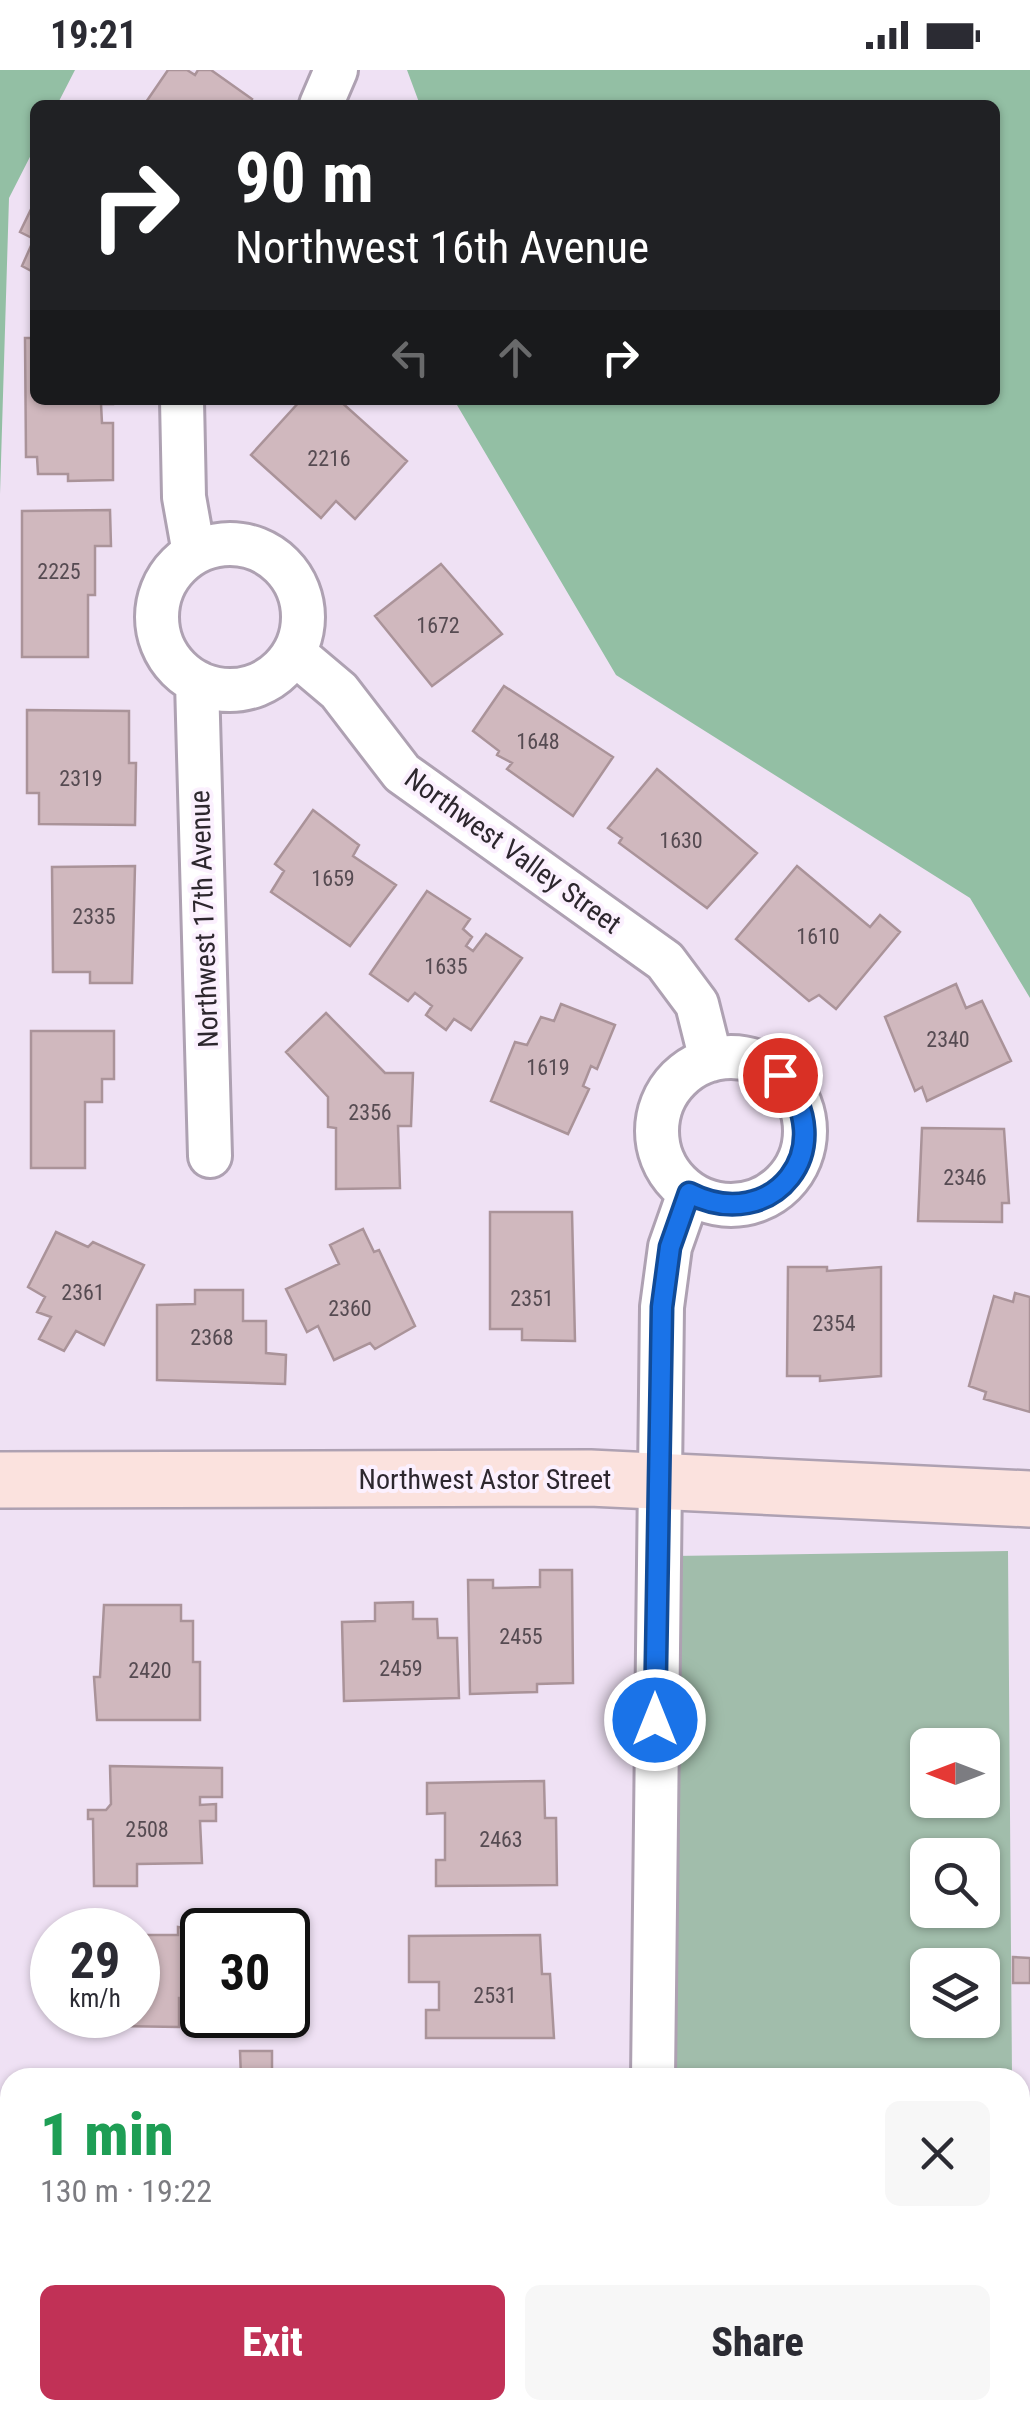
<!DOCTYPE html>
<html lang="en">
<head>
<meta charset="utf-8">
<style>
	body { margin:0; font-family:"Roboto Condensed",sans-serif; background:#f7f7f7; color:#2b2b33; height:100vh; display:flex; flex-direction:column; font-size:38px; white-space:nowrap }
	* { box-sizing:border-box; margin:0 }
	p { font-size:32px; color:#7c7c81 }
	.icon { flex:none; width:55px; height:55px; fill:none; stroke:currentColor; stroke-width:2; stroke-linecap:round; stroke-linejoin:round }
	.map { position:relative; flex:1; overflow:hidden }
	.side { position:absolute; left:0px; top:1998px; width:1030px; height:352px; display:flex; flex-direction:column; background:#fff; border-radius:30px 30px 0 0; box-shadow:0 2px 8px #0004 }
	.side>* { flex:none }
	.banner { position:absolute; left:30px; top:30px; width:970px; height:305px; border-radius:15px; box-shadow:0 2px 8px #0004; background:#202124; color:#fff; overflow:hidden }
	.needle { width:65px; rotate:270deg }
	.controls { position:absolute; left:910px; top:1658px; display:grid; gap:20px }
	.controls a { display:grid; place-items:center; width:90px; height:90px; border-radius:15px; background:#fff; box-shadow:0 2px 8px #0004; font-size:50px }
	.speed { position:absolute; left:30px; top:1838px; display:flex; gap:20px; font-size:50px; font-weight:700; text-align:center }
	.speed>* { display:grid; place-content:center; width:130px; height:130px; border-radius:50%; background:#fff; box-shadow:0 2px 8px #0004; line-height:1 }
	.speed small { font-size:25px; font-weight:400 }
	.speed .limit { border:5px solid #111; border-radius:15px; background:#fff; color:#111 }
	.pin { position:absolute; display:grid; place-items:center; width:85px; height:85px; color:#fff; margin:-42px; border:5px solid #fff; border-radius:50%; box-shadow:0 2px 10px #0007 }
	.me { position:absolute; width:110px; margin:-55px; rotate:0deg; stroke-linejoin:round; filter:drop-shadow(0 0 8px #0008) }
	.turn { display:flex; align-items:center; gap:35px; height:210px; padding:0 40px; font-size:45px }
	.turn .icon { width:130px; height:130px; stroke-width:2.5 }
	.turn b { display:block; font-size:70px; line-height:85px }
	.lanes { display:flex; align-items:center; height:95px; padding:0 40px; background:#0003; justify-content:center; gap:50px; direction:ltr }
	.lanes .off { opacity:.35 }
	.round { display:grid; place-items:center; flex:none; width:105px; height:105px; border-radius:15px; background:#f7f7f7 }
	.headline { display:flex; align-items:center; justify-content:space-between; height:170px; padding:0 40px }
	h1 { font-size:60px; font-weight:800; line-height:75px; color:#1e9e55 }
	.button { display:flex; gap:20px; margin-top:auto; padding:20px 40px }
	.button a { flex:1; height:115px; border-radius:15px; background:#c13156; color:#fff; font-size:40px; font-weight:800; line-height:115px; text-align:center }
	.button a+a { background:#f7f7f7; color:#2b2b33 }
	.status { display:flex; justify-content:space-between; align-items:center; height:70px; padding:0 50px; background:#fff; direction:ltr }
	.status svg { height:28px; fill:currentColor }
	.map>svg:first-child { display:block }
	.green { fill:#a1bdab; fill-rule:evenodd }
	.forest { fill:#93bfa4 }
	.building { fill:#d0b8be; stroke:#aa9399; stroke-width:2.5 }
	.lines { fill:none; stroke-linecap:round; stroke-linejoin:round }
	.street-casing { stroke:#aea1b2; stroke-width:48 }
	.secondary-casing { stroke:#aea1b2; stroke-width:60 }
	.street { stroke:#fff; stroke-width:42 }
	.secondary { stroke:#fbe2de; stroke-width:55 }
	.route-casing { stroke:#114b97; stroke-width:25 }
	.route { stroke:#1a73e8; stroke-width:18 }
	.labels { text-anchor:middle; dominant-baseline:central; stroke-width:8; stroke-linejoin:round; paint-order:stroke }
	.number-label { font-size:22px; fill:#564b52 }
	.street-label { font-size:28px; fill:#2d272e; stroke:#fbf0fe }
</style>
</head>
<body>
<div class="status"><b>19:21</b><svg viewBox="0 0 49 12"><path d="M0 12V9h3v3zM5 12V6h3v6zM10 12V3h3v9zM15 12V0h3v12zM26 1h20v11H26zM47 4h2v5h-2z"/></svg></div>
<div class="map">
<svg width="1030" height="2349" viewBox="0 0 1030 2349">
	<rect width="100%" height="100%" fill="#efe1f4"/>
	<!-- green -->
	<path class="green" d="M 1008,1481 L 1012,2007 L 666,2008 L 672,1486 ZM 928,1675 L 982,1675 L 982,1730 L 928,1730 ZM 928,1785 L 982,1785 L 982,1840 L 928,1840 ZM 928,1895 L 982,1895 L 982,1950 L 928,1950 Z
		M 662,2340 L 1015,2340 L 1015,2349 L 662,2349 Z"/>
	<!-- forest -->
	<path class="forest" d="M 0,0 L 75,0 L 57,35 L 35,35 L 35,77 L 9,128 L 0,424 Z
		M 407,0 L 1030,0 L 1030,928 L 970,828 L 616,605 L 457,335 L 457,330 L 995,330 L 995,35 L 420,35 Z"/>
	<!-- building -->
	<path class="building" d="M 168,0 L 187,0 L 195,5 L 198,0 L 211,0 L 252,29 L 248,35 L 144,35 Z
		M 35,131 L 35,203 L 22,196 L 34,169 L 20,162 Z
		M 25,268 L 35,268 L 35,330 L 113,330 L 113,334 L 101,334 L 102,353 L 113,353 L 113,410 L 68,411 L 68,404 L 38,404 L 37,387 L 26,387 Z
		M 301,330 L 339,330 L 407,391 L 355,449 L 336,431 L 321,448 L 251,385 Z
		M 110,440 L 111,476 L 95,476 L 95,525 L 88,525 L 88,587 L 22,587 L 22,441 Z
		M 441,494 L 502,564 L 432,616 L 375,546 Z
		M 504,616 L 613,687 L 573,746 L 507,699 L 512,693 L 497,685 L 499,681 L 473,661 Z
		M 27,640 L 129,641 L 129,693 L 136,693 L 135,755 L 39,754 L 39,723 L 27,723 Z
		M 657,699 L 757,783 L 707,838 L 619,773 L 622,768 L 608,758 Z
		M 313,740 L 359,775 L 353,786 L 396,815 L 350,876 L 271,822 L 284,801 L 275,794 Z
		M 135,796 L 132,913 L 90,913 L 90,902 L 53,902 L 52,797 Z
		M 797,796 L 870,857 L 880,845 L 900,862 L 836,939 L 819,925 L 809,931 L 736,869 Z
		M 427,821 L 470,849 L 463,859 L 472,867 L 466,876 L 473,881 L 486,864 L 522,888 L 471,960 L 454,949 L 446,960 L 426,945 L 432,936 L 415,923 L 408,931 L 370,904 Z
		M 956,914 L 966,938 L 982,931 L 1011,991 L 927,1031 L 922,1017 L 915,1021 L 885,947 Z
		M 561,934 L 615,955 L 597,999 L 591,996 L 583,1016 L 589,1019 L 568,1064 L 491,1031 L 515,972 L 527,975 L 541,947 L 554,951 Z
		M 326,943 L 385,1003 L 413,1003 L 411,1056 L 398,1056 L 400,1118 L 336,1119 L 336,1058 L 328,1057 L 328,1027 L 286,982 Z
		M 31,961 L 114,961 L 114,1009 L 102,1009 L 102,1032 L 85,1032 L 85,1098 L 31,1098 Z
		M 922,1058 L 1004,1059 L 1009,1133 L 1002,1133 L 1002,1152 L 918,1151 Z
		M 490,1142 L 572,1142 L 575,1271 L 522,1270 L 522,1259 L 490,1259 Z
		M 363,1159 L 374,1182 L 379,1180 L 415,1256 L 375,1279 L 370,1273 L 334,1290 L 318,1256 L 307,1262 L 286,1219 L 339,1194 L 330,1175 Z
		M 56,1162 L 88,1177 L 93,1172 L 144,1195 L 104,1275 L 76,1261 L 64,1281 L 39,1269 L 51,1247 L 37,1242 L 45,1227 L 28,1217 Z
		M 788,1197 L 827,1197 L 827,1201 L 881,1197 L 881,1306 L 820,1311 L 820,1306 L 787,1306 Z
		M 195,1220 L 243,1220 L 243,1251 L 266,1251 L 266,1283 L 286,1285 L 285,1314 L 157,1310 L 157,1235 L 195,1234 Z
		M 1015,1223 L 1030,1227 L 1030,1342 L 984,1329 L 986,1322 L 969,1316 L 994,1226 L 1013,1232 Z
		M 540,1500 L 572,1500 L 573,1613 L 537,1614 L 537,1622 L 470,1624 L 468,1510 L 493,1510 L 493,1518 L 540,1517 Z
		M 413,1532 L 413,1549 L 437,1549 L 438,1568 L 457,1568 L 459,1628 L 344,1631 L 342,1552 L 375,1551 L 375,1533 Z
		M 104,1535 L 181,1535 L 181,1551 L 193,1551 L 193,1592 L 200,1592 L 200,1650 L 97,1650 L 94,1607 L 100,1607 Z
		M 110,1696 L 222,1698 L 222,1727 L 200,1727 L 200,1735 L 216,1734 L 216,1751 L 200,1751 L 202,1793 L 137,1794 L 137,1816 L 94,1816 L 93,1749 L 88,1749 L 88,1740 L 106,1740 L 111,1734 Z
		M 544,1711 L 545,1748 L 556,1748 L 557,1815 L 436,1816 L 436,1790 L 445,1790 L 445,1743 L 427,1744 L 427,1713 Z
		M 178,1857 L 204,1860 L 198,1928 L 179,1928 L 179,1957 L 117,1956 L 117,1945 L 138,1945 L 138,1865 L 178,1865 Z
		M 540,1865 L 542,1904 L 550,1904 L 554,1968 L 426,1968 L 426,1940 L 439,1940 L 439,1912 L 409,1912 L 409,1866 Z
		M 1013,1887 L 1030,1888 L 1030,1913 L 1013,1913 Z
		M 240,1981 L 272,1981 L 272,2008 L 241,2008 Z
		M 432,2002 L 545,2002 L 545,2008 L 432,2008 Z
		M 438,2340 L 561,2340 L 561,2349 L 438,2349 Z"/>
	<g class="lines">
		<!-- street casing -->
		<g class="street-casing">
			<path id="street" d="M 321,35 L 336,0
				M 182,330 L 184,427 L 194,483
				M157 547a73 73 0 1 1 146 0a73 73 0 1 1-146 0Z
				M 294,583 L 339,621 L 402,703 L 665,891 L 697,934 L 711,990
				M 197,612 L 210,1086
				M657 1061a74 74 0 1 1 148 0a74 74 0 1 1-148 0Z
				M 653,2008 L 662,1237 L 670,1177 L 689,1123
				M 651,2349 L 651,2340"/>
		</g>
		<!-- secondary casing -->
		<g class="secondary-casing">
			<path id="secondary" d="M 0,1410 L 590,1408 L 1030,1429"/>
		</g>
		<!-- street -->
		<use href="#street" class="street"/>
		<!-- secondary -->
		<use href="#secondary" class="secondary"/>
	</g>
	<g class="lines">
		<!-- route casing -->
		<g class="route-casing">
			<path id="route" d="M 655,1650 L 662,1237 L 670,1177 L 689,1123 C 773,1166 843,1077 780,1005"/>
		</g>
		<!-- route -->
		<use href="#route" class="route"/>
	</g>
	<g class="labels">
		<!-- number labels -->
		<g class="number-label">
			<text x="329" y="388">2216</text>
			<text x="59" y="501">2225</text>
			<text x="438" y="555">1672</text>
			<text x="538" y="671">1648</text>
			<text x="81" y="708">2319</text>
			<text x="681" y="770">1630</text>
			<text x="333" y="808">1659</text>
			<text x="94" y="846">2335</text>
			<text x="818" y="866">1610</text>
			<text x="446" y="896">1635</text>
			<text x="948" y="969">2340</text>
			<text x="548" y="997">1619</text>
			<text x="370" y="1042">2356</text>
			<text x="965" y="1107">2346</text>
			<text x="83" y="1222">2361</text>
			<text x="532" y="1228">2351</text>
			<text x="350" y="1238">2360</text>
			<text x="834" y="1253">2354</text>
			<text x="212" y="1267">2368</text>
			<text x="521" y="1566">2455</text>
			<text x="401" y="1598">2459</text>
			<text x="150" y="1600">2420</text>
			<text x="147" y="1759">2508</text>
			<text x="501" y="1769">2463</text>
			<text x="495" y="1925">2531</text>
		</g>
		<!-- street labels -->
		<g class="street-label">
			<text transform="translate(513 781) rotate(36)">Northwest Valley Street</text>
			<text transform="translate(204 849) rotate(-92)">Northwest 17th Avenue</text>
			<text x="485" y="1409">Northwest Astor Street</text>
		</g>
	</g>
</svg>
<div class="controls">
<a><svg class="needle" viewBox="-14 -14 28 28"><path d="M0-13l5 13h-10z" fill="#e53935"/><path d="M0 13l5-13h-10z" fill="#7c7c81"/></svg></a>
<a><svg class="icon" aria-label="search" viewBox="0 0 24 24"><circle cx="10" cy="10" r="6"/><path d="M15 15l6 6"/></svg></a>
<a><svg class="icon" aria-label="layers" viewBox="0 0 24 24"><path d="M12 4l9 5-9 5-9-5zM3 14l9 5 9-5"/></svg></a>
</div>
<div class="speed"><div>29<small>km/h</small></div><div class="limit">30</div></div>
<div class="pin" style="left:780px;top:1005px;background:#d93025"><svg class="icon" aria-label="arrive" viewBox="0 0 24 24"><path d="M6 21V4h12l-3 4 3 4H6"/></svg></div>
<svg class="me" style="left:655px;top:1650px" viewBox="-20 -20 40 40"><circle r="17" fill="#1a73e8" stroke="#fff" stroke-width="3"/><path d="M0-11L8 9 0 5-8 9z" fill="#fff"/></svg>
<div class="banner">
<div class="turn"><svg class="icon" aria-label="right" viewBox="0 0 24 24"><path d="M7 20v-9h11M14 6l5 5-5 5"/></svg><div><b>90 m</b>Northwest 16th Avenue</div></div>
<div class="lanes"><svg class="icon off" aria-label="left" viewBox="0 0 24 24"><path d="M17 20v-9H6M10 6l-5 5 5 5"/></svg><svg class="icon off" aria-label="ahead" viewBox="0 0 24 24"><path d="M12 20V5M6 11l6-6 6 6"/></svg><svg class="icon" aria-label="right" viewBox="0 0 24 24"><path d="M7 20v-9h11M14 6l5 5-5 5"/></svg></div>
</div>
<section class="side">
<div class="headline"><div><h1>1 min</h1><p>130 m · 19:22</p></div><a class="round"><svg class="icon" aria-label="close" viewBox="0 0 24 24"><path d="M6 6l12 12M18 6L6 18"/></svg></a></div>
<div class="button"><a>Exit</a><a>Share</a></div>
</section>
</div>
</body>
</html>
